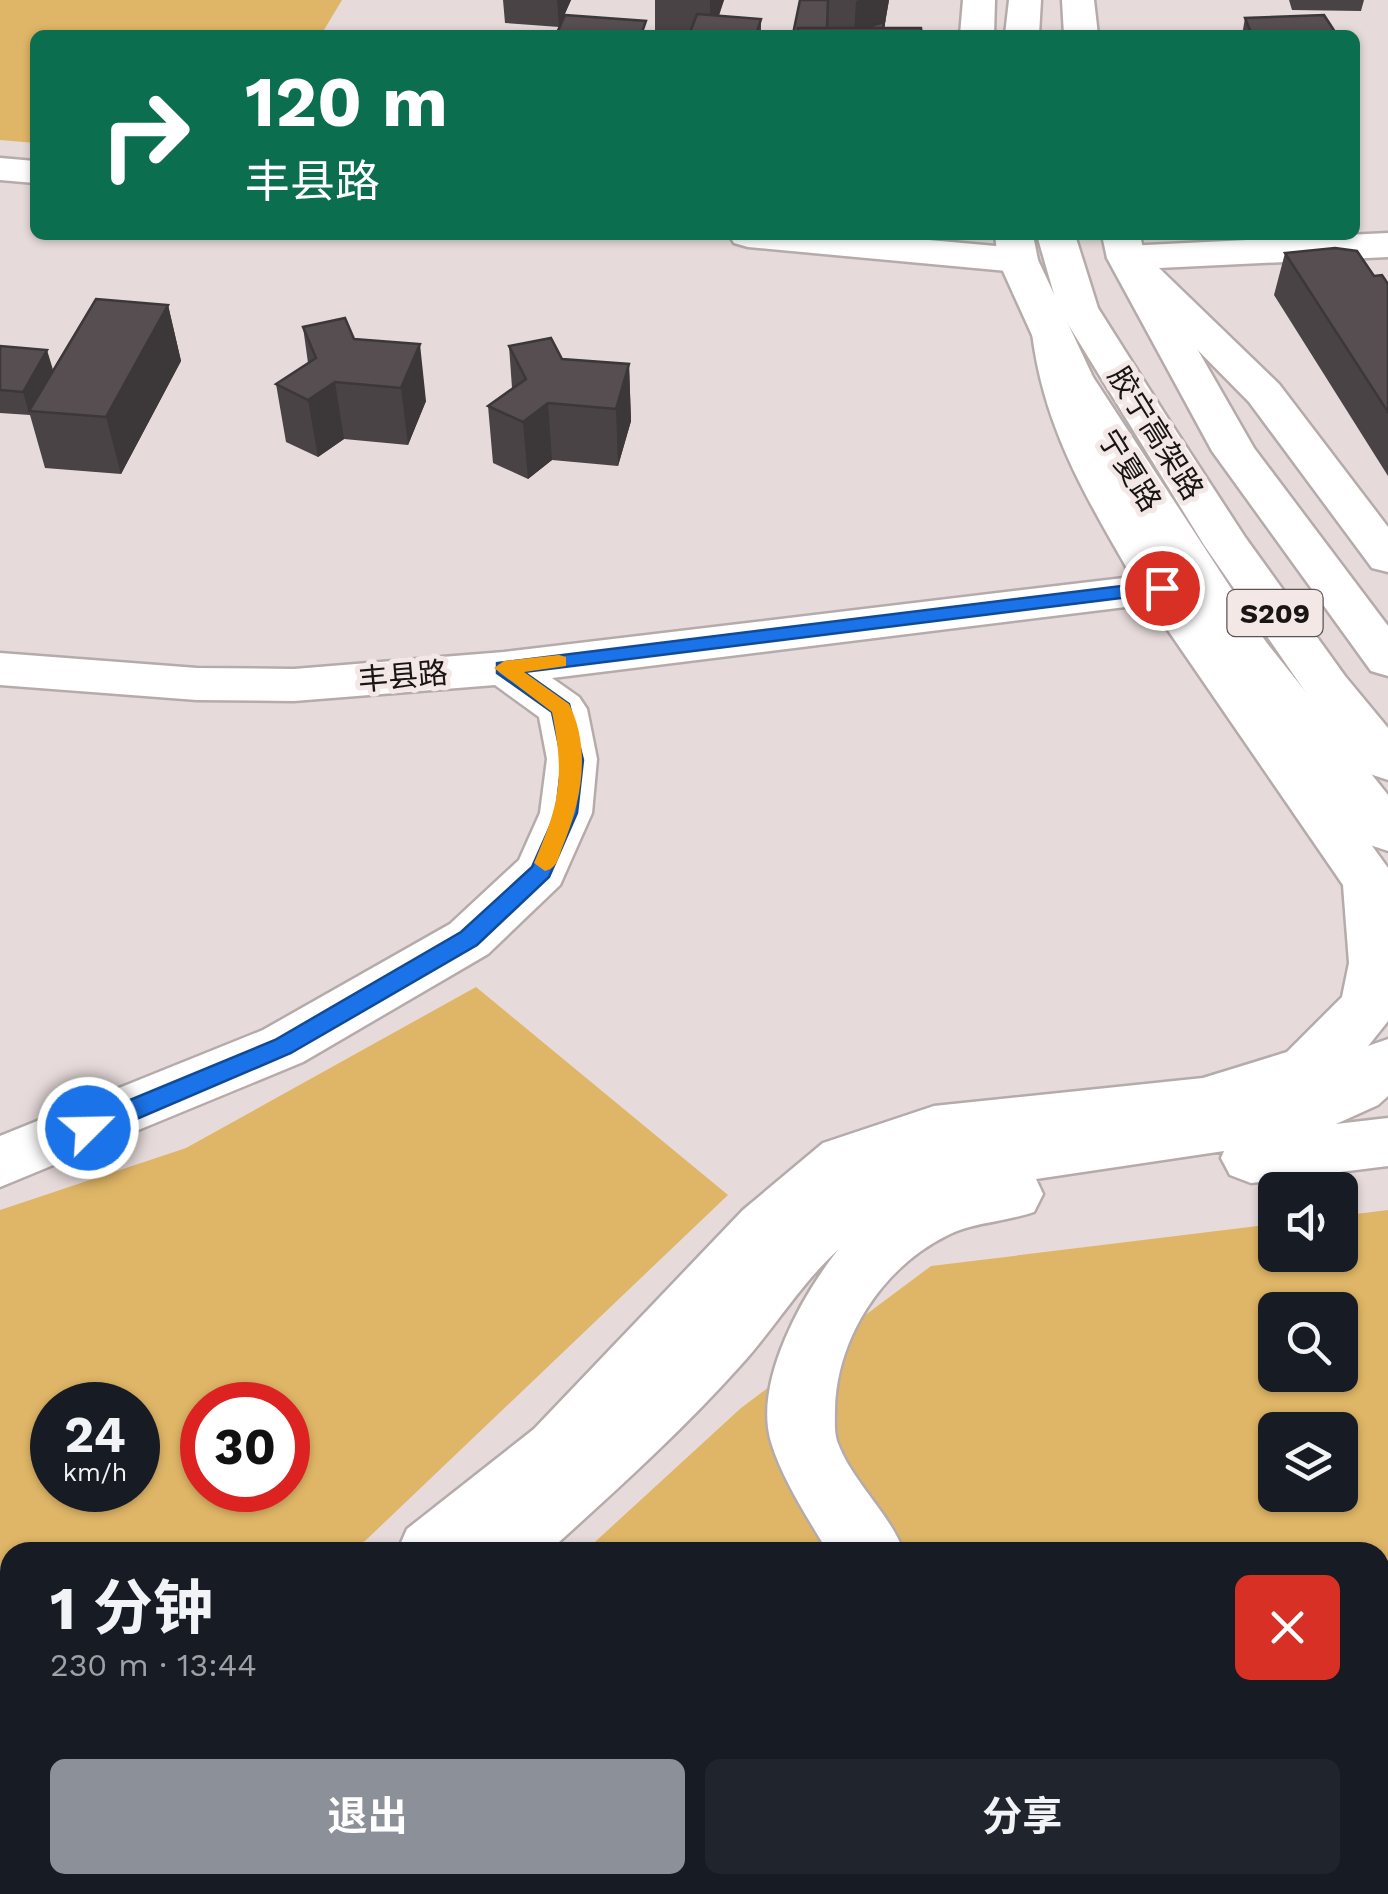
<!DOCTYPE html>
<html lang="zh">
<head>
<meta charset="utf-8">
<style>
	body { margin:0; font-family:"Work Sans","Noto Sans SC",sans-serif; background:#20242c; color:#f1f3f6; height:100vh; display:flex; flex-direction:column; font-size:38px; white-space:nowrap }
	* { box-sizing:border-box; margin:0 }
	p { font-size:32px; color:#9ea1a6 }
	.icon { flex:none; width:55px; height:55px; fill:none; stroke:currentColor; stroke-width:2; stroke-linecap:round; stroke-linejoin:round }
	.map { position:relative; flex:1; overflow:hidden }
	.sheet { position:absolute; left:0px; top:1542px; width:1390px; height:352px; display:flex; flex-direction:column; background:#171b24; border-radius:30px 30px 0 0; box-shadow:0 2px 8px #0004 }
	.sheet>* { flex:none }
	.guide { position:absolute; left:30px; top:30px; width:1330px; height:210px; border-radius:15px; box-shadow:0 2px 8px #0004; background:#0b6e4f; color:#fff; overflow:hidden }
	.controls { position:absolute; left:1258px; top:1172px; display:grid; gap:20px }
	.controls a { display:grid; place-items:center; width:100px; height:100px; border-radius:15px; background:#171b24; box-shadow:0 2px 8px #0004; font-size:50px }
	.speed { position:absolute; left:30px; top:1382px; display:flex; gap:20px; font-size:50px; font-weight:700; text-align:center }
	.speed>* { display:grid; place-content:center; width:130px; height:130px; border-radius:50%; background:#171b24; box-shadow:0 2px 8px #0004; line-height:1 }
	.speed small { font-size:25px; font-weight:400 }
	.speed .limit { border:15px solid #d22; background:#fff; color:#111 }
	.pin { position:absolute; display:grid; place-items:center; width:85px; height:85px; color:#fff; margin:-42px; border:5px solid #fff; border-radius:50%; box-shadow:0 2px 10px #0007 }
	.me { position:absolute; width:110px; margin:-55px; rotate:67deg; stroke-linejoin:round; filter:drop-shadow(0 0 8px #0008) }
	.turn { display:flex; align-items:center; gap:35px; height:210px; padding:0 50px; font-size:45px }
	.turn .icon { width:130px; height:130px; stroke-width:2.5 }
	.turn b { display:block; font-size:70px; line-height:85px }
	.round { display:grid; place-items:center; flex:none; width:105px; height:105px; border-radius:15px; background:#20242c }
	.summary { display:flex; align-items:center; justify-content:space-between; height:170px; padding:0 50px }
	h1 { font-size:60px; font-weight:700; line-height:75px }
	.cta { display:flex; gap:20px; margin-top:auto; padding:20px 50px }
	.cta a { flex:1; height:115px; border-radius:15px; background:#8c9099; color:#fff; font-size:40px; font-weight:700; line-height:115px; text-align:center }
	.cta a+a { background:#20242c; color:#f1f3f6 }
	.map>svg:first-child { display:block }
	.green { fill:#dfb667; fill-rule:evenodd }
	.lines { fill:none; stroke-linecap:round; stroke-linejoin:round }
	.minor-casing { stroke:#b5abaa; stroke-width:5 }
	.major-casing { stroke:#b5abaa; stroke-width:5 }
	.highway-casing { stroke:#b5abaa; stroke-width:5 }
	.minor { fill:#fff; fill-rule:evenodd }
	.major { fill:#fff; fill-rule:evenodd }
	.highway { fill:#fff; fill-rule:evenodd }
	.wall { fill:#4a4346 }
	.shaded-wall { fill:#3c3739 }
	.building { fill:#564e51; stroke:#3c3739; stroke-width:2.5 }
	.route { fill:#1a73e8; stroke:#114b97; stroke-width:2.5 }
	.slow { fill:#f59e0b }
	.labels { text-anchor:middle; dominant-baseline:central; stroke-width:10; stroke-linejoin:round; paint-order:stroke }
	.shield { fill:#f4e8e7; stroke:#5b5454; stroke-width:2.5 }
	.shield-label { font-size:28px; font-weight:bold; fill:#191515 }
	.street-label { font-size:30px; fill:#191515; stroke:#f4e8e7 }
</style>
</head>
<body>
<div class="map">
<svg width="1388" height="1894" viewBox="0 0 1388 1894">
	<rect width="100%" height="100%" fill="#e6dbda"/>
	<!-- green -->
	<path class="green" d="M 0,0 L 342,0 L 321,35 L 35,35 L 35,143 L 0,140 Z
		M 476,987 L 728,1195 L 365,1541 L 340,1552 L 10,1552 L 10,1707 L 0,1711 L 0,1210 L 186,1148 ZM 52,1405 L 138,1405 L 138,1490 L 52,1490 ZM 202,1405 L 288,1405 L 288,1490 L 202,1490 Z
		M 1388,1210 L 1388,1894 L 287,1894 L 286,1885 L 1380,1885 L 1380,1552 L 584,1552 L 741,1408 L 931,1266 L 1275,1224 L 1275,1255 L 1340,1255 L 1340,1216 ZM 1275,1310 L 1340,1310 L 1340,1375 L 1275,1375 ZM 1275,1430 L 1340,1430 L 1340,1495 L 1275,1495 Z"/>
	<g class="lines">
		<!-- minor casing -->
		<g class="minor-casing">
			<path id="minor" d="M 0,158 L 35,161 L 35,183 L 0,180 Z
				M 1388,233 L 1388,257 L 1159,268 L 1279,384 L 1388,527 L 1388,572 L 1372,568 L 1249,402 L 1107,258 L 1112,250 L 1126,246 Z
				M 729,235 L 873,235 L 1018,248 L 1032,252 L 1038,260 L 1032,268 L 1018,272 L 748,247 L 734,243 Z
				M 1052,321 L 1066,324 L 1072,333 L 1080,383 L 1112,466 L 1181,581 L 1388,868 L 1388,1021 L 1365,1050 L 1327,1085 L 1203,1126 L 934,1154 L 865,1177 L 787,1246 L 582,1473 L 483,1552 L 397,1552 L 407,1529 L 534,1429 L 743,1210 L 823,1143 L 934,1106 L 1203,1078 L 1287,1052 L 1342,997 L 1349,963 L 1343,885 L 1150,604 L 552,678 L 579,697 L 587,709 L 597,759 L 592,813 L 560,885 L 488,954 L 303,1062 L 0,1187 L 0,1136 L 263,1030 L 450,924 L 519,860 L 540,813 L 547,759 L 539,717 L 495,685 L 294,701 L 197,700 L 0,685 L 0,653 L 197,668 L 294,669 L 504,652 L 1132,577 C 1085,495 1044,428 1032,333 L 1038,324 Z"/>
		</g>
		<!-- major casing -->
		<g class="major-casing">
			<path id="major" d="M 963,0 L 995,0 L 994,35 L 960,35 Z
				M 995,235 L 1033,235 L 1038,260 L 1093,377 L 1266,642 L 1388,795 L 1388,851 L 1370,845 L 1232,664 L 1051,377 L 998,260 Z
				M 1388,1039 L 1388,1096 L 1378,1105 L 1336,1124 L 1388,1118 L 1388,1166 L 1251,1183 L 1230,1175 L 1221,1158 L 1224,1151 L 1036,1179 L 1043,1194 L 1034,1212 C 1005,1222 973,1222 946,1236 C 882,1268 836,1339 835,1410 C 835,1420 834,1431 837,1441 C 852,1482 889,1512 904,1552 L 828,1552 C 808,1518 783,1481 771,1442 C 753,1382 803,1294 838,1250 C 800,1284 775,1328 740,1366 C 680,1433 614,1492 548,1552 L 465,1552 L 475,1529 L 641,1383 L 710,1310 L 768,1236 L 816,1194 L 862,1173 L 950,1142 L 1283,1095 L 1336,1073 L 1368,1046 Z
				M 1388,1580 L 1388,1648 L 1380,1650 L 1380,1582 Z
				M 1388,1690 L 1388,1764 L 1380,1765 L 1380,1691 Z
				M 10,1755 L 10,1829 L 0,1832 L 0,1758 Z
				M 330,1885 L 458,1885 L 455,1894 L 326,1894 Z
				M 1107,1885 L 1185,1885 L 1182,1894 L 1103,1894 Z"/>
		</g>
		<!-- highway casing -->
		<g class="highway-casing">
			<path id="highway" d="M 1009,0 L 1041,0 L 1039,35 L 1005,35 Z
				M 1062,0 L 1094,0 L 1098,35 L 1064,35 Z
				M 1037,235 L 1075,235 L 1098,308 L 1165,414 L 1245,537 L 1345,676 L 1388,728 L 1388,780 L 1370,774 L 1311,700 L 1204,545 L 1058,308 Z
				M 1102,235 L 1140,235 L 1145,258 L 1254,448 L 1388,626 L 1388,676 L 1371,671 L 1212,451 L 1107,258 Z"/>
		</g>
		<!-- minor -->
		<use href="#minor" class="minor"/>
		<!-- major -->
		<use href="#major" class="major"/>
		<!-- highway -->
		<use href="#highway" class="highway"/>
	</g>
	<!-- wall -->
	<path class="wall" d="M 503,0 L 571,0 L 559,27 L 505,23 Z
		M 655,0 L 724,0 L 719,16 L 761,19 L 761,35 L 655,34 Z
		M 800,0 L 889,0 L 884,28 L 922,35 L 792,35 Z
		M 1289,0 L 1364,0 L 1361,11 L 1292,10 Z
		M 1245,18 L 1337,35 L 1242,35 Z
		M 1285,253 L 1374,276 L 1388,284 L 1388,476 L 1274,295 Z
		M 168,305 L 181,361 L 121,474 L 45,468 L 30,415 L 0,413 L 0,346 L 53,371 Z
		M 303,327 L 354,339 L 426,401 L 408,445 L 344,439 L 318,457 L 286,442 L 276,384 L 308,363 Z
		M 509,346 L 562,359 L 629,364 L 631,421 L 618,466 L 552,460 L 528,479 L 493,463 L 488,406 L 512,388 Z"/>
	<!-- shaded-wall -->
	<path class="shaded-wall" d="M 557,0 L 571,0 L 559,27 Z
		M 710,0 L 724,0 L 711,35 L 710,35 Z
		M 859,0 L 889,0 L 883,35 L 854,35 L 856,1 Z
		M 168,305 L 181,361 L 121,474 L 106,417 Z
		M 420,344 L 426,401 L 408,445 L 401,388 Z
		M 47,350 L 54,373 L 29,411 L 30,416 L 23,392 Z
		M 629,364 L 631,421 L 618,466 L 616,409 Z
		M 335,382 L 344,439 L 318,457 L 308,400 Z
		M 548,403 L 552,460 L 528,479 L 523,422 Z"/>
	<!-- building -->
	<path class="building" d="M 800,0 L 828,0 L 827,28 L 798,28 L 798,34 L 793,34 Z
		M 697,14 L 761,19 L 756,35 L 689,35 Z
		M 565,15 L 646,21 L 641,35 L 556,35 Z
		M 1324,15 L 1337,35 L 1252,35 L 1245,18 Z
		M 884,22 L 883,28 L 864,28 Z
		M 798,28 L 921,28 L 922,35 L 799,35 Z
		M 1335,248 L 1357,251 L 1374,276 L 1382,275 L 1388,284 L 1388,412 L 1285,253 Z
		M 96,299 L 168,305 L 106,417 L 29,411 Z
		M 345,318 L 354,339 L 420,344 L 401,388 L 335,382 L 308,400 L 276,384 L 316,358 L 303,327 Z
		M 551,338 L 562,359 L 629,364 L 616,409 L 548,403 L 523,422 L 488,406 L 526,379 L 509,346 Z
		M 0,346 L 47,350 L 23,392 L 0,390 Z"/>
	<!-- route -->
	<path class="route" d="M 1162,581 L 1172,588 L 1169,592 L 524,672 L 569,704 L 583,760 L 577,813 L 549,877 L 477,945 L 291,1053 L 97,1136 L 79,1136 L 76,1128 L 79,1121 L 275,1040 L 461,932 L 532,867 L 556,813 L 562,760 L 552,712 L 497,673 L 497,663 Z"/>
	<!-- slow -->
	<path class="slow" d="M 559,655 L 566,657 L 566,666 L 524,672 L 569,704 C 592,750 581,803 562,848 C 558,859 557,868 545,871 L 534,863 C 560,803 565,777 552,712 L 494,668 L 504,661 Z"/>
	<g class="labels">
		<!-- shield labels -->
		<rect class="shield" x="1227.5" y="590" width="95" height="46" rx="8"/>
		<g class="shield-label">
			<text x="1275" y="613">S209</text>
		</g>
		<!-- street labels -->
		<g class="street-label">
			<text transform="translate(1156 433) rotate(58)">胶宁高架路</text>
			<text transform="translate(1130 470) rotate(58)">宁夏路</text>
			<text transform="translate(403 676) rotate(-5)">丰县路</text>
		</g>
	</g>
</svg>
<div class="controls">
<a><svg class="icon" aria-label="sound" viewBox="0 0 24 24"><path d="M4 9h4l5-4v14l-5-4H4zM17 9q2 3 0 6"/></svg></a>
<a><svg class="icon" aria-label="search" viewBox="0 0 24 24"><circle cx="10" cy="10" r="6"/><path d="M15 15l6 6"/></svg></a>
<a><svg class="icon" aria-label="layers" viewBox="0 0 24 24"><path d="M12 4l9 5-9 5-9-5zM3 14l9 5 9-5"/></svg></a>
</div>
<div class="speed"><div>24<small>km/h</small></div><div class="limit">30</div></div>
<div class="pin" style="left:1162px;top:588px;background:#d93025"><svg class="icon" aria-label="arrive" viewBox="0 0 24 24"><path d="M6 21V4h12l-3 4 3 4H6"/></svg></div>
<svg class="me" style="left:88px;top:1128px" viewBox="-20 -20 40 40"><circle r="17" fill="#1a73e8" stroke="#fff" stroke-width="3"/><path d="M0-11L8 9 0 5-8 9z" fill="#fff"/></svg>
<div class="guide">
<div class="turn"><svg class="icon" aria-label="right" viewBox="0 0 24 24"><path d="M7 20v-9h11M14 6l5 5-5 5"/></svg><div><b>120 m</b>丰县路</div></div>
</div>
<section class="sheet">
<div class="summary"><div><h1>1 分钟</h1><p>230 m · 13:44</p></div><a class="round" style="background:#d93025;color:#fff"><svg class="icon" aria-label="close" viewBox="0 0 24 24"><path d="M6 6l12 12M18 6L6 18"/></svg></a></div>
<div class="cta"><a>退出</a><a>分享</a></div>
</section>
</div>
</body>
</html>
